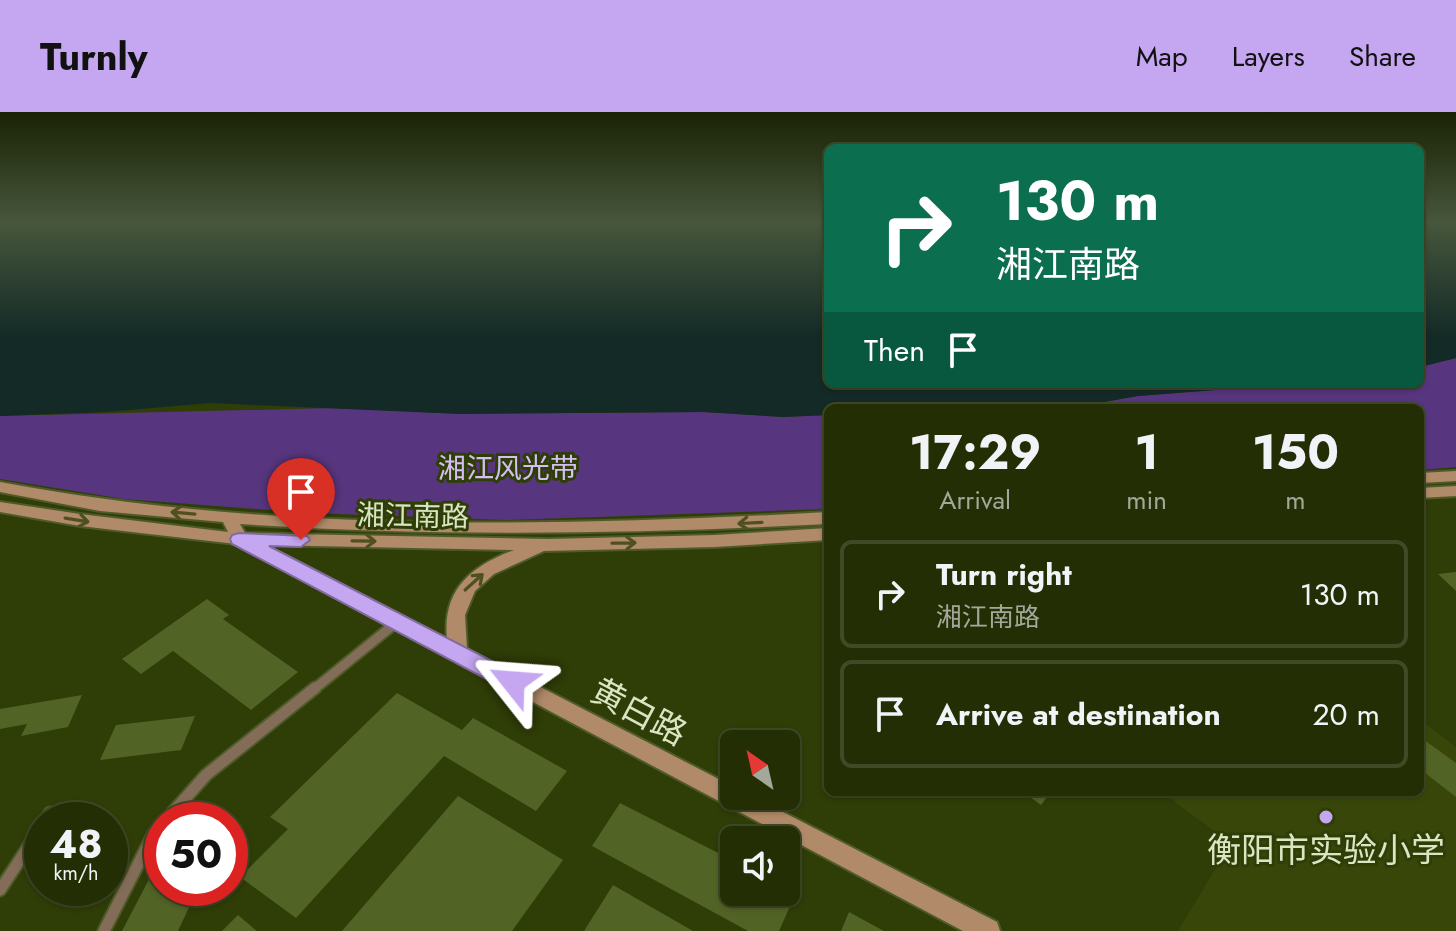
<!DOCTYPE html>
<html lang="en">
<head>
<meta charset="utf-8">
<style>
	body { margin:0; font-family:Jost,"Noto Sans SC",sans-serif; background:#2f3a13; color:#f1f3f6; height:100vh; display:flex; flex-direction:column; font-size:30px; white-space:nowrap }
	* { box-sizing:border-box; margin:0 }
	p { font-size:26px; color:#a3a89a }
	.icon { flex:none; width:44px; height:44px; fill:none; stroke:currentColor; stroke-width:2; stroke-linecap:round; stroke-linejoin:round }
	.map { position:relative; flex:1; overflow:hidden }
	.details { position:absolute; left:824px; top:292px; width:600px; height:392px; display:flex; flex-direction:column; background:#232e05; border-radius:12px; box-shadow:0 2px 6px #0004,0 0 0 2px #404a27 }
	.details>* { flex:none }
	.top-card { position:absolute; left:824px; top:32px; width:600px; height:244px; border-radius:12px; box-shadow:0 2px 6px #0004,0 0 0 2px #404a27; background:#0b6e4f; color:#fff; overflow:hidden }
	.needle { width:52px; rotate:326deg }
	.controls { position:absolute; left:720px; top:618px; display:grid; gap:16px }
	.controls a { display:grid; place-items:center; width:80px; height:80px; border-radius:12px; background:#232e05; box-shadow:0 2px 6px #0004,0 0 0 2px #404a27; font-size:40px }
	.speed { position:absolute; left:24px; top:690px; display:flex; gap:16px; font-size:40px; font-weight:700; text-align:center }
	.speed>* { display:grid; place-content:center; width:104px; height:104px; border-radius:50%; background:#232e05; box-shadow:0 2px 6px #0004,0 0 0 2px #404a27; line-height:1 }
	.speed small { font-size:20px; font-weight:400 }
	.speed .limit { border:12px solid #d22; background:#fff; color:#111 }
	.pin { position:absolute; display:grid; place-items:center; width:68px; height:68px; color:#fff; margin:-82px -34px; border-radius:50% 50% 50% 0; rotate:-45deg; box-shadow:0 0 8px #0007 }
	.pin .icon { rotate:45deg }
	.me { position:absolute; width:88px; margin:-44px; rotate:298deg; stroke-linejoin:round; filter:drop-shadow(0 0 6px #0008) }
	.turn { display:flex; align-items:center; gap:28px; height:168px; padding:0 40px; font-size:36px }
	.turn .icon { width:104px; height:104px; stroke-width:2.5 }
	.turn b { display:block; font-size:56px; line-height:68px }
	.then { display:flex; align-items:center; height:76px; padding:0 40px; background:#0003; gap:16px; font-size:30px }
	.eta { display:flex; justify-content:space-evenly; align-items:center; height:136px; text-align:center }
	.eta b { font-size:48px; font-weight:700; line-height:56px }
	ul { padding:0; list-style:none }
	li { display:flex; align-items:center; gap:24px; height:108px; margin:0 16px 12px; padding:0 24px; border:4px solid #404a27; border-radius:12px }
	li div { flex:1 }
	li b { display:block; font-size:30px }
	li em { font-style:normal }
	header { display:flex; align-items:center; gap:48px; box-sizing:border-box; height:112px; padding:0 40px; background:#c5a6f0; color:#111 }
	header strong { font-size:38px }
	nav { display:flex; gap:44px; margin-inline-start:auto; font-size:28px }
	.map>svg:first-child { display:block }
	.built { fill:#384709 }
	.green { fill:#58367f }
	.water { fill:#142a27 }
	.building { fill:#526326 }
	.lines { fill:none; stroke-linecap:round; stroke-linejoin:round }
	.lane-far1-casing { stroke:#4e5b29; stroke-width:13 }
	.lane-casing { stroke:#4e5b29; stroke-width:15 }
	.secondary-casing { stroke:#4e5b29; stroke-width:4 }
	.lane-far1 { stroke:#846d58; stroke-width:9 }
	.lane { stroke:#846d58; stroke-width:11 }
	.secondary { fill:#b08a69; fill-rule:evenodd }
	.oneway { stroke:#4f5020 }
	.route { fill:#c5a6f0; stroke:#806c9c; stroke-width:2 }
	.poi-dot { fill:#c5a6f0; stroke:#2f3d07; stroke-width:3 }
	.labels { text-anchor:middle; dominant-baseline:central; stroke-width:6; stroke-linejoin:round; paint-order:stroke }
	.park-label { font-size:28px; fill:#d3bff1; stroke:#2f3d07 }
	.street-label { font-size:28px; fill:#dae6c3; stroke:#2f3d07 }
	.near-street-label { font-size:34px; fill:#dae6c3; stroke:#2f3d07 }
	.near-poi-label { font-size:34px; fill:#dae6c3; stroke:#2f3d07 }
</style>
</head>
<body>
<header>
<strong>Turnly</strong>
<nav><a>Map</a><a>Layers</a><a>Share</a></nav>
</header>
<div class="map">
<svg width="1456" height="819" viewBox="0 0 1456 819">
	<rect width="100%" height="100%" fill="#2f3d07"/>
	<!-- built -->
	<path class="built" d="M 1420,608 L 1456,635 L 1456,819 L 1178,819 L 1231,731 L 1161,680 L 1420,680 Z"/>
	<!-- green -->
	<path class="green" d="M 1456,246 L 1456,355 L 1420,358 L 1420,296 L 914,296 L 988,290 L 1081,294 L 1138,284 L 1290,272 L 1420,272 L 1420,255 Z
		M 334,296 L 461,302 L 704,300 L 783,305 L 828,303 L 828,397 L 505,408 L 311,401 L 124,387 L 0,367 L 0,304 Z"/>
	<!-- water -->
	<path class="water" d="M 0,110 L 828,110 L 828,272 L 1290,272 L 1138,284 L 1081,294 L 988,290 L 914,296 L 828,296 L 828,303 L 783,305 L 704,300 L 461,302 L 210,291 L 106,300 L 0,304 Z
		M 1420,110 L 1456,110 L 1456,246 L 1420,255 Z"/>
	<!-- building -->
	<path class="building" d="M 1456,460 L 1456,479 L 1438,462 Z
		M 207,487 L 229,503 L 223,507 L 298,560 L 251,598 L 173,539 L 141,562 L 122,547 Z
		M 397,581 L 462,618 L 473,606 L 567,659 L 536,699 L 444,644 L 296,806 L 240,765 L 288,717 L 270,705 Z
		M 82,583 L 68,615 L 21,624 L 27,612 L 0,617 L 0,597 Z
		M 195,604 L 181,638 L 100,648 L 116,613 Z
		M 1420,625 L 1456,651 L 1456,685 L 1420,657 Z
		M 1023,680 L 1051,680 L 1041,693 Z
		M 458,684 L 563,748 L 512,819 L 342,819 Z
		M 620,691 L 734,749 L 734,780 L 786,780 L 786,776 L 796,781 L 779,819 L 748,819 L 592,734 Z
		M 159,748 L 162,748 L 162,776 L 198,776 L 178,819 L 122,819 Z
		M 613,773 L 693,819 L 584,819 Z
		M 849,800 L 884,819 L 841,819 Z
		M 238,803 L 257,819 L 222,819 Z"/>
	<g class="lines">
		<!-- lane-far1 casing -->
		<g class="lane-far1-casing">
			<path id="lane-far1" d="M 313,578 L 397,510"/>
		</g>
		<!-- lane casing -->
		<g class="lane-casing">
			<path id="lane" d="M 46,708 L 50,701
				M 166,708 L 206,663 L 315,576
				M 0,778 L 42,714
				M 104,819 L 154,721 L 162,712"/>
		</g>
		<!-- secondary casing -->
		<g class="secondary-casing">
			<path id="secondary" d="M 1456,359 L 1456,369 L 1420,371 L 1420,361 Z
				M 0,370 C 272,421 552,415 828,400 L 828,412 C 632,422 436,425 240,412 L 245,421 L 548,427 L 715,423 L 828,416 L 828,428 L 715,435 L 544,439 L 494,462 L 475,479 L 465,503 L 467,537 L 734,675 L 734,684 L 752,684 L 997,810 L 1000,819 L 963,819 L 236,432 L 80,414 L 0,400 L 0,390 L 80,402 L 228,420 L 223,410 L 100,399 L 0,380 ZM 265,433 L 514,438 C 471,454 442,478 447,527 Z
				M 1456,374 L 1456,384 L 1420,386 L 1420,376 Z"/>
		</g>
		<!-- lane-far1 -->
		<use href="#lane-far1" class="lane-far1"/>
		<!-- lane -->
		<use href="#lane" class="lane"/>
		<!-- secondary -->
		<use href="#secondary" class="secondary"/>
	</g>
	<!-- one-way arrows -->
	<defs><path id="oneway-shaft" d="M-6 0H5M1.5-3L5.5 0L1.5 3" fill="none" stroke-width="1.6" stroke-linecap="round" stroke-linejoin="round" transform="scale(2)"/></defs>
	<g class="oneway">
		<use href="#oneway-shaft" transform="translate(183 401) rotate(-175)"/>
		<use href="#oneway-shaft" transform="translate(77 408) rotate(9)"/>
		<use href="#oneway-shaft" transform="translate(750 411) rotate(177)"/>
		<use href="#oneway-shaft" transform="translate(364 429) rotate(1)"/>
		<use href="#oneway-shaft" transform="translate(624 431) rotate(-1)"/>
		<use href="#oneway-shaft" transform="translate(474 470) rotate(-42)"/>
	</g>
	<!-- sky -->
	<linearGradient id="sky" x2="0" y2="1"><stop stop-color="#1a2204"/><stop offset="0.49" stop-color="#47573c"/><stop offset="1" stop-color="#47573c" stop-opacity="0"/></linearGradient>
	<rect width="1456" height="224" fill="url(#sky)"/>
	<!-- route -->
	<path class="route" d="M 239,421 L 307,424 L 310,428 L 301,435 L 269,434 L 521,564 L 524,570 L 521,577 L 513,579 L 505,577 L 232,432 L 230,427 L 232,423 Z"/>
	<!-- markers -->
	<circle class="poi-dot" cx="1326" cy="705" r="8"/>
	<g class="labels">
		<!-- park labels -->
		<g class="park-label">
			<text x="508" y="356">湘江风光带</text>
		</g>
		<!-- street labels -->
		<g class="street-label">
			<text transform="translate(413 404) rotate(1)">湘江南路</text>
		</g>
		<!-- near-street labels -->
		<g class="near-street-label">
			<text transform="translate(639 600) rotate(28)">黄白路</text>
		</g>
		<!-- near-poi labels -->
		<g class="near-poi-label">
			<text x="1326" y="738">衡阳市实验小学</text>
		</g>
	</g>
</svg>
<div class="controls">
<a><svg class="needle" viewBox="-14 -14 28 28"><path d="M0-13l5 13h-10z" fill="#e53935"/><path d="M0 13l5-13h-10z" fill="#a3a89a"/></svg></a>
<a><svg class="icon" aria-label="sound" viewBox="0 0 24 24"><path d="M4 9h4l5-4v14l-5-4H4zM17 9q2 3 0 6"/></svg></a>
</div>
<div class="speed"><div>48<small>km/h</small></div><div class="limit">50</div></div>
<div class="pin" style="left:301px;top:428px;background:#d93025"><svg class="icon" aria-label="arrive" viewBox="0 0 24 24"><path d="M6 21V4h12l-3 4 3 4H6"/></svg></div>
<svg class="me" style="left:513px;top:570px" viewBox="-20 -20 40 40"><path d="M0-17L14 15 0 8-14 15z" fill="#c5a6f0" stroke="#fff" stroke-width="4"/></svg>
<div class="top-card">
<div class="turn"><svg class="icon" aria-label="right" viewBox="0 0 24 24"><path d="M7 20v-9h11M14 6l5 5-5 5"/></svg><div><b>130 m</b>湘江南路</div></div>
<div class="then">Then<svg class="icon" aria-label="arrive" viewBox="0 0 24 24"><path d="M6 21V4h12l-3 4 3 4H6"/></svg></div>
</div>
<section class="details">
<div class="eta">
<div><b>17:29</b><p>Arrival</p></div>
<div><b>1</b><p>min</p></div>
<div><b>150</b><p>m</p></div>
</div>
<ul>
<li><svg class="icon" aria-label="right" viewBox="0 0 24 24"><path d="M7 20v-9h11M14 6l5 5-5 5"/></svg><div><b>Turn right</b><p>湘江南路</p></div><em>130 m</em></li>
<li><svg class="icon" aria-label="arrive" viewBox="0 0 24 24"><path d="M6 21V4h12l-3 4 3 4H6"/></svg><div><b>Arrive at destination</b></div><em>20 m</em></li>
</ul>
</section>
</div>
</body>
</html>
